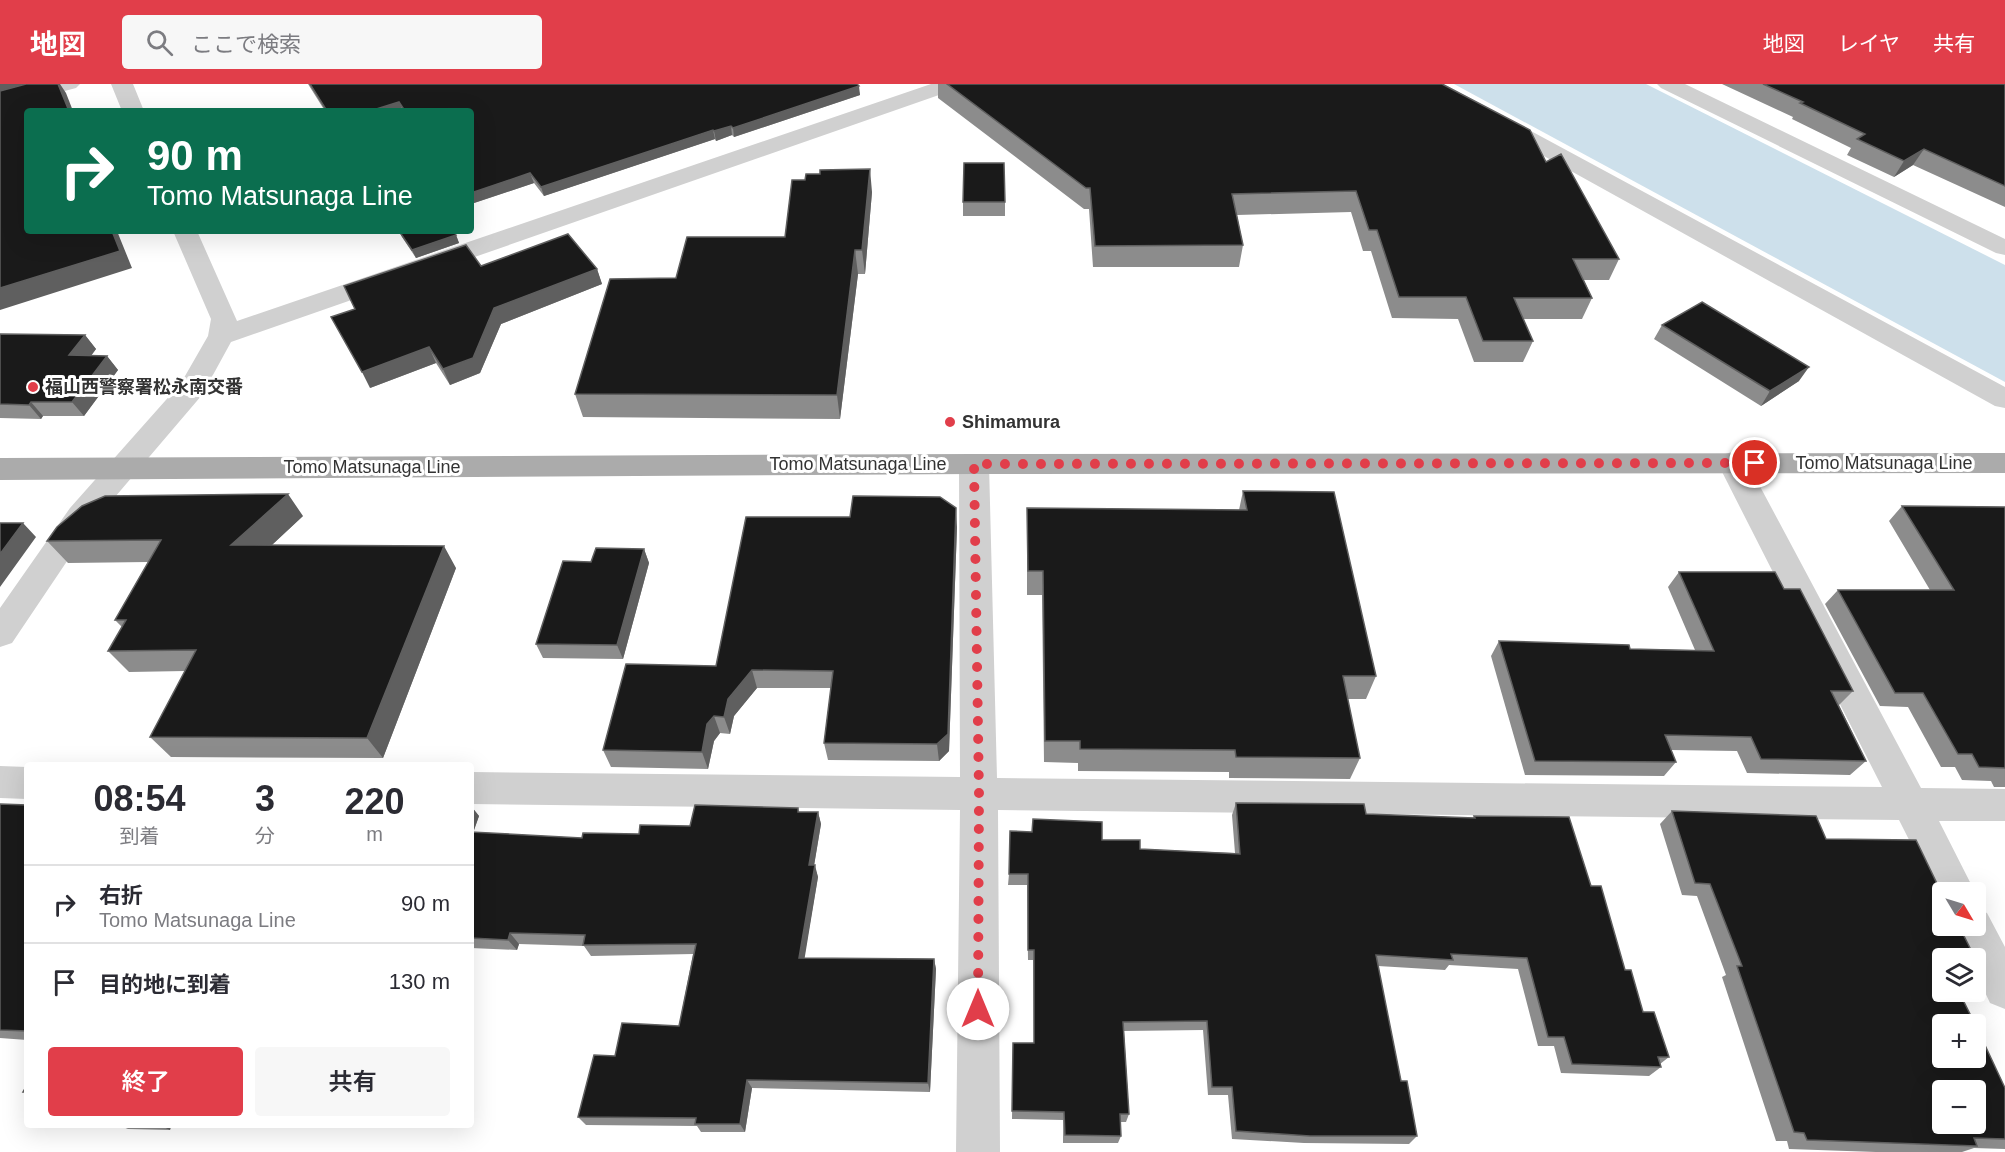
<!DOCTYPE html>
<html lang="ja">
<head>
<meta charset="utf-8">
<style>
	body { margin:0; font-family:Arial,"Noto Sans JP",sans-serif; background:#f7f7f7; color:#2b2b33; height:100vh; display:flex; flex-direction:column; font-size:22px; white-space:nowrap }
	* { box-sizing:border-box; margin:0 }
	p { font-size:20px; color:#7c7c81 }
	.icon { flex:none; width:33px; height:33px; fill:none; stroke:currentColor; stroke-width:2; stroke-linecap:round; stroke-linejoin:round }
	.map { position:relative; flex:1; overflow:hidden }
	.panel { position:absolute; left:24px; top:678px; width:450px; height:366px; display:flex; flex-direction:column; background:#fff; border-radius:6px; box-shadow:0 6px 24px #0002 }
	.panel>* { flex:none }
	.top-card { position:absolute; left:24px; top:24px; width:450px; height:126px; border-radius:6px; box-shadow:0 6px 24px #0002; background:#0b6e4f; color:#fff; overflow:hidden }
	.needle { width:39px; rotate:128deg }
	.tools { position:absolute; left:1932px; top:798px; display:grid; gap:12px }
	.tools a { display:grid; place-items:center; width:54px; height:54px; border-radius:6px; background:#fff; box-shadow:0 6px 24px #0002; font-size:30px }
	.pin { position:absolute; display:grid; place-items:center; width:51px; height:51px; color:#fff; margin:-26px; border:3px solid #fff; border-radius:50%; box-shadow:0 2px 6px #0007 }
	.me { position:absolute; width:66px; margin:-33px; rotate:0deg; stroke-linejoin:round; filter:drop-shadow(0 0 4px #0008) }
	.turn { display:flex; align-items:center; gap:21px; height:126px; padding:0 24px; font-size:27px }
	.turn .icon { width:78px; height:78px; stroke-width:2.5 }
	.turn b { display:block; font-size:42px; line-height:51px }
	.eta { display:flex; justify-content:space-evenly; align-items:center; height:102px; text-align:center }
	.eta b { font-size:36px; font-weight:600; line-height:42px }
	.action { display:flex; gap:12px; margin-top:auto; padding:12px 24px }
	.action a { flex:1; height:69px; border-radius:6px; background:#e13e4a; color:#fff; font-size:24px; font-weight:600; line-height:69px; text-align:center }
	.action a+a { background:#f7f7f7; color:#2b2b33 }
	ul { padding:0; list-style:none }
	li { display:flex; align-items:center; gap:18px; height:78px; padding:0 24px; border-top:2px solid #e1e1e2 }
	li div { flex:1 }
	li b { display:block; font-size:22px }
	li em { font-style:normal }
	header { display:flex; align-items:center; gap:36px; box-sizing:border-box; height:84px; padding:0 30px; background:#e13e4a; color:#fff }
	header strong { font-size:28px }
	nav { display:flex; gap:33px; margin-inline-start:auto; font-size:21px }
	.search { width:420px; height:54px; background:#f7f7f7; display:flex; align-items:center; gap:15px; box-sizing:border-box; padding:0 21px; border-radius:6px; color:#7c7c81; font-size:22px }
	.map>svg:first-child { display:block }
	.water { fill:#cde0eb }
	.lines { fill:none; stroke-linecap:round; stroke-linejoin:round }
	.minor { fill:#d0d0d0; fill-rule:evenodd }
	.major { fill:#ababab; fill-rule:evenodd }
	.wall { fill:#8c8c8c }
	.shaded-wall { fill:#5f5f5f }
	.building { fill:#1a1a1a; stroke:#5f5f5f; stroke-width:1.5; fill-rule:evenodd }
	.route { stroke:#e13e4a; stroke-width:10; stroke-dasharray:0 18 }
	.poi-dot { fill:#e13e4a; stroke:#fff; stroke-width:2 }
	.labels { text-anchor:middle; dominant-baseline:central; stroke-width:6; stroke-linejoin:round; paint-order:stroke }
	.poi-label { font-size:18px; font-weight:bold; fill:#333; stroke:#fff; text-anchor:start }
	.street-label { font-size:18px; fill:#333; stroke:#fff }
</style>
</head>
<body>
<header>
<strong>地図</strong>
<div class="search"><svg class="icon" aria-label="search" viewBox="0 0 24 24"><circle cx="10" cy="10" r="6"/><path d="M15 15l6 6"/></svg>ここで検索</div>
<nav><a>地図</a><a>レイヤ</a><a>共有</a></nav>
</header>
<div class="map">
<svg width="2005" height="1068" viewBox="0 0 2005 1068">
	<rect width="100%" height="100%" fill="#fff"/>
	<!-- water -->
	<path class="water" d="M 1454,0 L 1646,0 L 2005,181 L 2005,298 Z"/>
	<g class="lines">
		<!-- minor -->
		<path class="minor" d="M 44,0 L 80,0 L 76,4 L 0,24 L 0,11 Z
			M 111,0 L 133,0 L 144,27 L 122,27 Z
			M 931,0 L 963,0 L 959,4 L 231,258 L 202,311 L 92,440 L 12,559 L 0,563 L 0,524 L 70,424 L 181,299 L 208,252 L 211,235 L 173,147 L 197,147 L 237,237 Z
			M 1417,0 L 1444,0 L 2005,303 L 2005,324 L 1995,322 L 1421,4 Z
			M 1657,0 L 1685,0 L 2005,155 L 2005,171 L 1996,169 L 1661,4 Z
			M 1732,368 L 1742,371 L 1747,378 L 1921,704 L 2005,705 L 2005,737 L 1939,737 L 1975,808 L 1942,808 L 1942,821 L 1899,736 L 998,726 L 1000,1068 L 956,1068 L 960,726 L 471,720 L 471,688 L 960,693 L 959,380 L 964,373 L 974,370 L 984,373 L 989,380 L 997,694 L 1882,703 L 1717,378 L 1722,371 Z
			M 0,682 L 27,683 L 27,715 L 0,714 Z
			M 1976,824 L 1987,829 L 2005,863 L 2005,925 L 1990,919 L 1976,889 L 1976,874 L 1968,874 L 1953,842 L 1976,842 Z"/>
		<!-- major -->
		<path class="major" d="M 2005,369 L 2005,389 L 974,390 L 0,396 L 0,374 L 974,370 Z"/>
	</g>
	<!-- wall -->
	<path class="wall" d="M 308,0 L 857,0 L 860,11 L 734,53 L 732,51 L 716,57 L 715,55 L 544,112 L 534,99 L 471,120 L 471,27 L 325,27 Z
		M 938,0 L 1442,0 L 1546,78 L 1619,175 L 1609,196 L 1584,196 L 1592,214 L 1582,235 L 1523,235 L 1533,257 L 1523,278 L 1474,278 L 1458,235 L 1392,234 L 1371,167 L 1363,167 L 1351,128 L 1237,131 L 1243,161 L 1239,183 L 1093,183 L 1089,125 L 1084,125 L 938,14 Z
		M 1722,0 L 2005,0 L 2005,123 L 1913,81 L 1894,93 L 1847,71 L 1851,64 L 1792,35 L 1793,33 Z
		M 820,90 L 872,108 L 865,190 L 858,190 L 840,335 L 583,333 L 575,310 L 676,194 L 785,153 L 805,96 Z
		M 963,118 L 1005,118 L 1005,132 L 963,132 Z
		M 399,147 L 456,151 L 459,159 L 416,174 L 402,153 Z
		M 481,182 L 597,185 L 602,200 L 501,240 L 480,289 L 450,301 L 436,279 L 370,304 Z
		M 1662,241 L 1799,297 L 1761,322 L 1654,255 Z
		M 0,250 L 85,251 L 96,265 L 91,272 L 107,272 L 118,286 L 84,332 L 43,332 L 41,335 L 0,334 Z
		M 1243,407 L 1376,592 L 1366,615 L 1347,615 L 1360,674 L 1350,695 L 1229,694 L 1229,688 L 1078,687 L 1078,679 L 1044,678 L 1042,511 L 1027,511 L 1027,424 L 1239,426 Z
		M 1902,422 L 2005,423 L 2005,703 L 1994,703 L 1991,697 L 1962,696 L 1955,683 L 1941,683 L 1908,623 L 1880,622 L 1825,520 L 1838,506 L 1930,506 L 1889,437 Z
		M 303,432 L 272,461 L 456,484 L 383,674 L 171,673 L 150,653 L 185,587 L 129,588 L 108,567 L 122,543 L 115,536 L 148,478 L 68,479 L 47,457 Z
		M 957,443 L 949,667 L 939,677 L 828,676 L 824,659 L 831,604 L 757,604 L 734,632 L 730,650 L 720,649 L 714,657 L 708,685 L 611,683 L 603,666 L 716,582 Z
		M 644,465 L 649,479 L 623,575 L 543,574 L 536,560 Z
		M 1679,488 L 1784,505 L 1853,607 L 1839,621 L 1866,677 L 1850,691 L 1747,689 L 1737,667 L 1671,666 L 1676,678 L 1664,692 L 1525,691 L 1491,572 L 1499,557 L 1630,565 L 1695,566 L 1668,503 Z
		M 1236,719 L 1366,730 L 1473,734 L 1474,732 L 1591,802 L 1625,886 L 1643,928 L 1669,973 L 1660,980 L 1661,983 L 1649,992 L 1561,989 L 1554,962 L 1538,962 L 1518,885 L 1449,881 L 1445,886 L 1378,882 L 1401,997 L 1417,1052 L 1409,1060 L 1304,1059 L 1232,1055 L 1228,1011 L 1208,1011 L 1203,946 L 1124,947 L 1129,1030 L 1126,1038 L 1120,1038 L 1121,1052 L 1118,1059 L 1063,1059 L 1063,1036 L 1012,1035 L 1013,959 L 1034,959 L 1033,876 L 1028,876 L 1027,801 L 1008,801 L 1009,790 L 1102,756 L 1140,765 L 1235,769 L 1232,731 Z
		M 0,720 L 27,721 L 27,956 L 0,954 Z
		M 471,722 L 479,732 L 473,748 L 582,754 L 639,750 L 798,724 L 799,728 L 818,728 L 821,740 L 814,781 L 818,793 L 804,874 L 934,875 L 936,885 L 930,1008 L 752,1004 L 745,1048 L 701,1048 L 697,1042 L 586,1041 L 578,1033 L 615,972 L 679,942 L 693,870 L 591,872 L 584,862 L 519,860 L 517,866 L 471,864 Z
		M 1672,727 L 1826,755 L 1942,874 L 2005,1004 L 2005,1065 L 1974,1064 L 1962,1068 L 1876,1068 L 1789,1065 L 1787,1057 L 1776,1057 L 1722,893 L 1726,891 L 1697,812 L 1682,811 L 1660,740 Z
		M 118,1041 L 290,1041 L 289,1044 L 171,1042 L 170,1046 L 128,1045 Z"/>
	<!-- shaded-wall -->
	<path class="shaded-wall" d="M 0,0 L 35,0 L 0,9 Z
		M 58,0 L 60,0 L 66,9 L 73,27 L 69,27 Z
		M 859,2 L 860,11 L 734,53 L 733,44 Z
		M 399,18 L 403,27 L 370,27 Z
		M 731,42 L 732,51 L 716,57 L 714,47 Z
		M 713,46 L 715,55 L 544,112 L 541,103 Z
		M 1924,65 L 1913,81 L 1894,93 L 1904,77 Z
		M 870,85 L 872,108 L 865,190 L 862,166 Z
		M 530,89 L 534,99 L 471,120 L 471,109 Z
		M 112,147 L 117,147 L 132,184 L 0,226 L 0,204 Z
		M 456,151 L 459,159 L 416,174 L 412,166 Z
		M 855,166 L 858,190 L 840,335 L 837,311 Z
		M 597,185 L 602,200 L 501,240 L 480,289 L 450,301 L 443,285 L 494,224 Z
		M 85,251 L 96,265 L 80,286 L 69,271 Z
		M 429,263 L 436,279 L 370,304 L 362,288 Z
		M 107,272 L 118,286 L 84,332 L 72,318 Z
		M 1809,283 L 1799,297 L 1761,322 L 1770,307 Z
		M 31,318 L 43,332 L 41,335 L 29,321 Z
		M 288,410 L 303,432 L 248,483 L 231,461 Z
		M 956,424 L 957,443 L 949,667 L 939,677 L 937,660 Z
		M 23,439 L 36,453 L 0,503 L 0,470 Z
		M 444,462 L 456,484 L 383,674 L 367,654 Z
		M 644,465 L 649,479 L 623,575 L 617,561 Z
		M 752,586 L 757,604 L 734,632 L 730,650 L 724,633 L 728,615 Z
		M 714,632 L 720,649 L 714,657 L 708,685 L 702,668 L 707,640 Z
		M 471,722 L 479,732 L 471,755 Z
		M 818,728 L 821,740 L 813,788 L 815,781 L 818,793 L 803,884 L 799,874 L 809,781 Z
		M 510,849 L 519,860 L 517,866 L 508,856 Z
		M 934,875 L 936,885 L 930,1008 L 928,999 Z
		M 747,996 L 752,1004 L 745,1048 L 740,1040 Z
		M 159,1041 L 168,1041 L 171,1042 L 170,1046 Z"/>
	<!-- building -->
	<path class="building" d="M 26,0 L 58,0 L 69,27 L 27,27 L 27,147 L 112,147 L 120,167 L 0,204 L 0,7 Z
		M 310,0 L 857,0 L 859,2 L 733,44 L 731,42 L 714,47 L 713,46 L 541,103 L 530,89 L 471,109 L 471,27 L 405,27 L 399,18 L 370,27 L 327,27 Z
		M 947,0 L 1442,0 L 1530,46 L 1546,78 L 1561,70 L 1619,175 L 1573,175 L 1592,214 L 1514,214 L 1533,257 L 1483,257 L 1466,213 L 1399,213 L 1377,146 L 1369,146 L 1356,107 L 1232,110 L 1243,161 L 1095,162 L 1090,104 L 1086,104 Z
		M 1763,0 L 2005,0 L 2005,102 L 1924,65 L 1904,77 L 1857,55 L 1865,50 L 1800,19 L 1803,18 Z
		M 964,79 L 1004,79 L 1005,118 L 963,118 Z
		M 870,85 L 862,166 L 855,166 L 837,311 L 575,310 L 610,195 L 676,194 L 687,153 L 785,153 L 792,96 L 805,96 L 806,90 L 820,90 L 820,86 Z
		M 399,147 L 453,147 L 456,151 L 412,166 Z
		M 568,150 L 597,185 L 494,224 L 473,274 L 443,285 L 429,263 L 362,288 L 331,233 L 355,225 L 344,202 L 466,161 L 481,182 Z
		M 1702,218 L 1809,283 L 1770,307 L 1662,241 Z
		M 0,250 L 85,251 L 69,271 L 107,272 L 72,318 L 31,318 L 29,321 L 0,320 Z
		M 1243,407 L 1334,408 L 1376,592 L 1343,592 L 1360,674 L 1236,673 L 1235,666 L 1080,665 L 1080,657 L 1045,657 L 1043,487 L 1028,487 L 1027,424 L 1247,426 Z
		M 288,410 L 231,461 L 444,462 L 367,654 L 150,653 L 196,566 L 108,567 L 126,536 L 115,536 L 161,456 L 47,457 L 57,443 L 82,422 L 105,412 Z
		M 853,412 L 940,413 L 956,424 L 948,650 L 937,660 L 824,659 L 833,587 L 752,586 L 728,615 L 724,633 L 714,632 L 707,640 L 702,668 L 603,666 L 626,580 L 716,582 L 746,433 L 850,433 Z
		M 1902,422 L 2005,423 L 2005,684 L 1979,683 L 1972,670 L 1958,670 L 1923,609 L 1895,609 L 1838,506 L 1954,506 Z
		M 0,439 L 23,439 L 0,470 Z
		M 596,464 L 644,465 L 617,561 L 536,560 L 563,477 L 591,478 Z
		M 1679,488 L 1775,488 L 1784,505 L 1800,505 L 1853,607 L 1831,607 L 1866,677 L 1761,675 L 1751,653 L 1665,651 L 1676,678 L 1535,677 L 1499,557 L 1629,561 L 1630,565 L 1714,567 Z
		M 1236,719 L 1364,720 L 1366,730 L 1475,734 L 1474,732 L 1569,733 L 1591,802 L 1601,802 L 1625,886 L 1631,886 L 1643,928 L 1654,928 L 1669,973 L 1658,973 L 1661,983 L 1572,980 L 1564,953 L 1548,953 L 1527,874 L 1451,870 L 1453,876 L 1376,871 L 1401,997 L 1407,997 L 1417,1052 L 1310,1052 L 1236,1047 L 1232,1003 L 1212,1003 L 1207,937 L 1123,938 L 1129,1030 L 1120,1030 L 1121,1052 L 1065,1051 L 1064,1028 L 1012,1027 L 1013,959 L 1034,959 L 1034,866 L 1028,866 L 1028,790 L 1009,790 L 1010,747 L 1032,748 L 1033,735 L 1102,738 L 1102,756 L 1140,756 L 1140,765 L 1240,770 Z
		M 0,720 L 27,721 L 27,947 L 0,946 Z
		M 695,721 L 798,724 L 798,728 L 818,728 L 809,781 L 815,781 L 799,874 L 934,875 L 928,999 L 747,996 L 740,1040 L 695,1040 L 696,1034 L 578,1033 L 594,971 L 615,972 L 622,939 L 679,942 L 696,860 L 583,861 L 585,851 L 510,849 L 508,856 L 471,854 L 471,748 L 582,754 L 583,749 L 639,750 L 640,741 L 690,742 Z
		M 1672,727 L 1816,732 L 1826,755 L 1916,756 L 1942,810 L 1942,842 L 1959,842 L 1975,874 L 1942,874 L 1942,908 L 1959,908 L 1975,940 L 1942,940 L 1942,974 L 1976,974 L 1976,942 L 2005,1004 L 2005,1055 L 1974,1054 L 1977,1062 L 1807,1056 L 1804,1049 L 1794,1048 L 1737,882 L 1742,882 L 1710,800 L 1695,799 ZM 1942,1006 L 1976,1006 L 1976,1040 L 1942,1040 Z
		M 27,1001 L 27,1008 L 23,1008 Z"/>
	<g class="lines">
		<!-- route -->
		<path class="route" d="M 978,925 L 979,710 L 974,380 L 1755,379"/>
	</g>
	<!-- markers -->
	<g class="poi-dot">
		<circle cx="33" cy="303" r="6"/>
		<circle cx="950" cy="338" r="6"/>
	</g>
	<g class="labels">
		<!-- poi labels -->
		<g class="poi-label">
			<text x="45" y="303">福山西警察署松永南交番</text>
			<text x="962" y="338">Shimamura</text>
		</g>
		<!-- street labels -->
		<g class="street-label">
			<text x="1884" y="379">Tomo Matsunaga Line</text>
			<text x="858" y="380">Tomo Matsunaga Line</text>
			<text x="372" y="383">Tomo Matsunaga Line</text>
		</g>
	</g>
</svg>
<div class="tools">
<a><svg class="needle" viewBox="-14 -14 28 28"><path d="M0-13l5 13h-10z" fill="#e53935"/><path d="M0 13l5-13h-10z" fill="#7c7c81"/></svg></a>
<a><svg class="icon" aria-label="layers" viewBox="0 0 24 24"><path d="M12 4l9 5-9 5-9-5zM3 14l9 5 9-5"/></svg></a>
<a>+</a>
<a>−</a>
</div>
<div class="pin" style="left:1755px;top:379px;background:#d93025"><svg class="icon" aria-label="arrive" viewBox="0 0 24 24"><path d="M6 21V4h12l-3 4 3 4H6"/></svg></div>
<svg class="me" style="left:978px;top:925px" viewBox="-20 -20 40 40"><circle r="19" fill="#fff"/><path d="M0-13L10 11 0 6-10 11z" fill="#e13e4a"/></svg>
<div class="top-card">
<div class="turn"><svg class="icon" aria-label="right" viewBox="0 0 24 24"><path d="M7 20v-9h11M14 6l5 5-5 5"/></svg><div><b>90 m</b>Tomo Matsunaga Line</div></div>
</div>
<section class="panel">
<div class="eta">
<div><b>08:54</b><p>到着</p></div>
<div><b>3</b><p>分</p></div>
<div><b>220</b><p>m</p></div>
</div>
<ul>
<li><svg class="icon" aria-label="right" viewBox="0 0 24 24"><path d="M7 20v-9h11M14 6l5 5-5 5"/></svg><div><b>右折</b><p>Tomo Matsunaga Line</p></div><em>90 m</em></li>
<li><svg class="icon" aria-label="arrive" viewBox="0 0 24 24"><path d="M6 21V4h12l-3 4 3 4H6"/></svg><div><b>目的地に到着</b></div><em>130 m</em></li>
</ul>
<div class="action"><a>終了</a><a>共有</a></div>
</section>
</div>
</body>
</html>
